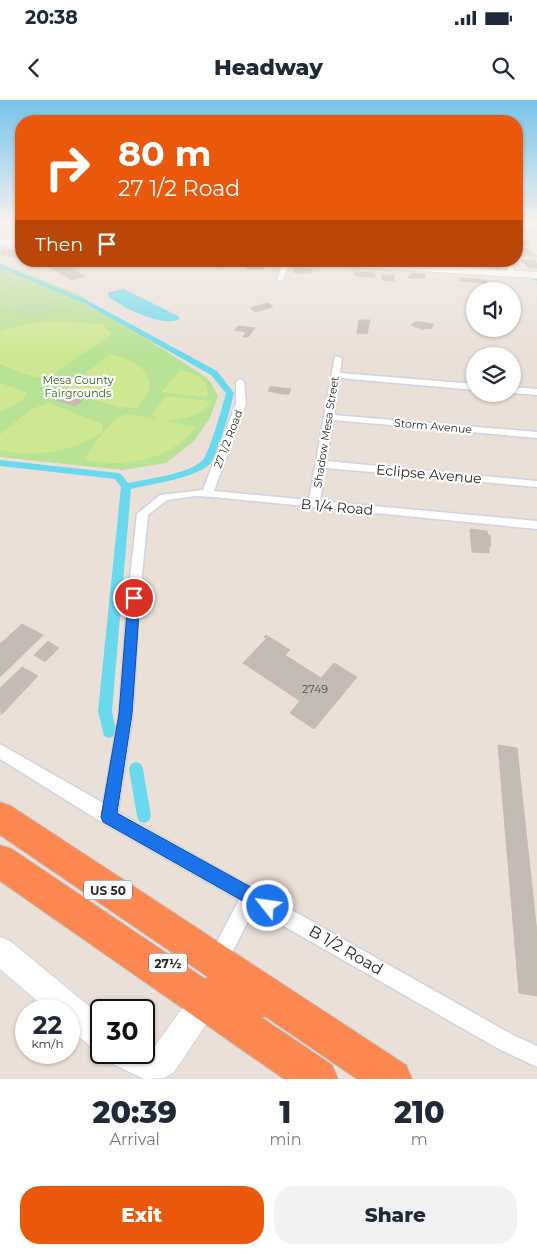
<!DOCTYPE html>
<html lang="en">
<head>
<meta charset="utf-8">
<style>
	body { margin:0; font-family:Montserrat,sans-serif; background:#f2f2f3; color:#1f2937; height:100vh; display:flex; flex-direction:column; font-size:19px; white-space:nowrap }
	* { box-sizing:border-box; margin:0 }
	p { font-size:16px; color:#747a83 }
	.icon { flex:none; width:28px; height:28px; fill:none; stroke:currentColor; stroke-width:2; stroke-linecap:round; stroke-linejoin:round }
	.map { position:relative; height:979px; overflow:hidden }
	.sheet { display:flex; flex-direction:column; background:#fff; flex:1 }
	.sheet>* { flex:none }
	.banner { position:absolute; left:15px; top:15px; width:508px; height:152px; border-radius:20px; box-shadow:0 1px 4px #0004; background:#ea580c; color:#fff; overflow:hidden }
	.controls { position:absolute; left:466px; top:182px; display:grid; gap:10px }
	.controls a { display:grid; place-items:center; width:55px; height:55px; border-radius:50%; background:#fff; box-shadow:0 1px 4px #0004; font-size:25px }
	.speed { position:absolute; left:15px; top:899px; display:flex; gap:10px; font-size:25px; font-weight:700; text-align:center }
	.speed>* { display:grid; place-content:center; width:65px; height:65px; border-radius:50%; background:#fff; box-shadow:0 1px 4px #0004; line-height:1 }
	.speed small { font-size:12px; font-weight:400 }
	.speed .limit { border:2px solid #111; border-radius:8px; background:#fff; color:#111 }
	.pin { position:absolute; display:grid; place-items:center; width:42px; height:42px; color:#fff; margin:-21px; border:2px solid #fff; border-radius:50%; box-shadow:0 1px 5px #0007 }
	.me { position:absolute; width:55px; margin:-28px; rotate:300deg; stroke-linejoin:round; filter:drop-shadow(0 0 4px #0008) }
	.turn { display:flex; align-items:center; gap:18px; height:105px; padding:0 20px; font-size:22px }
	.turn .icon { width:65px; height:65px; stroke-width:2.5 }
	.turn b { display:block; font-size:35px; line-height:42px }
	.then { display:flex; align-items:center; height:48px; padding:0 20px; background:#0003; gap:10px; font-size:19px }
	.eta { display:flex; justify-content:space-evenly; align-items:center; height:85px; text-align:center }
	.eta b { font-size:30px; font-weight:800; line-height:35px }
	.action { display:flex; gap:10px; margin-top:auto; padding:10px 20px }
	.action a { flex:1; height:58px; border-radius:20px; background:#ea580c; color:#fff; font-size:20px; font-weight:800; line-height:58px; text-align:center }
	.action a+a { background:#f2f2f3; color:#1f2937 }
	.status { display:flex; justify-content:space-between; align-items:center; height:35px; padding:0 25px; background:#fff; direction:ltr }
	.status svg { height:14px; fill:currentColor }
	header { display:flex; justify-content:space-between; align-items:center; height:65px; padding:0 20px; background:#fff; font-size:22px; font-weight:800 }
	.map>svg:first-child { display:block }
	.green { fill:#b7e194 }
	.pitch { fill:#cde890 }
	.water { fill:#6bd9ed }
	.lines { fill:none; stroke-linecap:round; stroke-linejoin:round }
	.stream { stroke:#6bd9ed; stroke-width:2 }
	.canal { fill:#6bd9ed; fill-rule:evenodd }
	.building { fill:#c2bcb4; stroke:#c5bcb2 }
	.street-casing { stroke:#ced3e0; stroke-width:3 }
	.secondary-casing { stroke:#ced3e0; stroke-width:2 }
	.highway-casing { stroke:#c3c3c3; stroke-width:2 }
	.path { stroke:#c3c3c3; stroke-width:1; stroke-dasharray:2 1; stroke-linecap:butt }
	.street { fill:#fff; fill-rule:evenodd }
	.secondary { fill:#fff; fill-rule:evenodd }
	.highway { fill:#fc8751; fill-rule:evenodd }
	.route { fill:#1a73e8; stroke:#114b97 }
	.labels { text-anchor:middle; dominant-baseline:central; stroke-width:4.5; stroke-linejoin:round; paint-order:stroke }
	.far-park-label { font-size:11px; fill:#316219; stroke:#fff }
	.far-street-label { font-size:11px; fill:#272727; stroke:#fff }
	.number-label { font-size:11px; fill:#4e4c4a }
	.shield { fill:#fff; stroke:#686868; stroke-width:1 }
	.shield-label { font-size:12px; font-weight:bold; fill:#272727 }
	.street-label { font-size:14px; fill:#272727; stroke:#fff }
	.near-street-label { font-size:16px; fill:#272727; stroke:#fff }
</style>
</head>
<body>
<div class="status"><b>20:38</b><svg viewBox="0 0 49 12"><path d="M0 12V9h3v3zM5 12V6h3v6zM10 12V3h3v9zM15 12V0h3v12zM26 1h20v11H26zM47 4h2v5h-2z"/></svg></div>
<header><svg class="icon" aria-label="back" viewBox="0 0 24 24"><path d="M15 5l-7 7 7 7"/></svg>Headway<svg class="icon" aria-label="search" viewBox="0 0 24 24"><circle cx="10" cy="10" r="6"/><path d="M15 15l6 6"/></svg></header>
<div class="map">
<svg width="537" height="979" viewBox="0 0 537 979">
	<rect width="100%" height="100%" fill="#eae0d8"/>
	<!-- green -->
	<path class="green" d="M 0,164 L 78,194 L 204,276 L 211,283 L 218,296 L 210,318 L 194,341 L 166,363 L 122,370 L 0,357 Z"/>
	<!-- pitch -->
	<path class="pitch" d="M 57,221 L 102,224 L 112,234 L 60,269 C 46,288 17,270 0,264 L 0,231 L 30,223 Z
		M 110,254 C 130,259 151,266 150,290 L 137,308 L 119,307 L 69,292 L 67,288 L 70,285 Z
		M 180,270 C 194,273 211,279 207,297 L 162,292 Z
		M 0,283 L 26,292 L 26,296 L 21,301 L 0,312 Z
		M 166,296 L 211,301 C 203,318 179,320 162,320 L 195,327 C 172,361 121,369 84,359 C 93,347 110,318 125,315 C 135,313 146,318 156,319 L 152,314 Z
		M 49,303 L 102,324 L 103,332 C 73,352 35,358 0,350 L 0,334 L 32,309 Z"/>
	<!-- water -->
	<path class="water" d="M 124,189 L 178,216 L 180,219 C 162,228 124,208 109,197 L 108,192 Z"/>
	<g class="lines">
		<!-- stream -->
		<path class="stream" d="M 470,161 L 500,168
			M 530,177 L 537,180"/>
		<!-- canal -->
		<path class="canal" d="M 0,164 L 90,202 L 217,271 L 234,293 C 231,306 218,354 211,363 C 197,378 151,384 131,389 L 112,611 L 116,632 L 114,636 L 109,638 L 104,636 L 98,611 L 121,387 L 115,379 L 0,366 L 0,360 L 118,373 L 121,374 L 128,383 C 147,379 189,374 203,360 C 209,353 223,305 226,293 L 211,275 L 86,204 L 0,168 Z
			M 136,662 L 141,664 L 143,669 L 151,716 L 149,721 L 144,723 L 139,721 L 137,716 L 129,669 L 131,664 Z"/>
	</g>
	<!-- building -->
	<path class="building" d="M 516,130 L 531,131 L 532,135 L 516,134 Z
		M 521,139 L 529,141 L 530,146 L 519,145 L 517,142 Z
		M 522,148 L 531,149 L 533,154 L 537,156 L 521,156 L 520,153 L 524,153 Z
		M 2,149 L 21,152 L 21,158 L 0,155 Z
		M 521,160 L 534,160 L 537,164 L 537,168 L 527,167 L 525,163 L 522,163 Z
		M 49,161 L 58,161 L 85,176 L 72,180 L 43,163 Z
		M 210,161 L 220,162 L 221,164 L 227,165 L 225,167 L 219,168 L 219,166 L 208,164 Z
		M 252,163 L 259,164 L 265,165 L 263,169 L 247,169 L 247,165 Z
		M 295,168 L 308,169 L 313,170 L 311,173 L 298,173 L 293,172 Z
		M 354,172 L 375,173 L 375,177 L 355,176 Z
		M 413,173 L 425,174 L 425,178 L 407,178 Z
		M 382,175 L 394,175 L 394,181 L 382,180 Z
		M 460,178 L 486,180 L 486,183 L 460,181 Z
		M 268,203 L 273,207 L 255,212 L 250,208 Z
		M 359,220 L 370,220 L 367,234 L 357,233 Z
		M 415,222 L 421,222 L 433,224 L 431,229 L 425,228 L 424,230 L 411,225 Z
		M 238,226 L 255,228 L 248,237 L 243,237 L 246,232 L 235,230 Z
		M 270,287 L 274,287 L 291,289 L 289,294 L 283,294 L 268,291 Z
		M 63,295 L 82,301 L 75,306 L 56,300 Z
		M 470,429 L 487,431 L 488,435 L 490,435 L 491,447 L 489,446 L 489,453 L 472,452 Z
		M 22,524 L 43,535 L 0,577 L 0,544 Z
		M 266,535 L 290,550 L 285,555 L 321,578 L 334,563 L 357,577 L 314,629 L 290,613 L 300,601 L 243,563 L 267,538 L 264,537 Z
		M 48,541 L 59,548 L 45,562 L 34,555 Z
		M 22,567 L 38,576 L 1,615 L 0,588 Z
		M 498,645 L 517,648 L 537,833 L 537,896 L 519,893 Z"/>
	<g class="lines">
		<!-- street casing -->
		<g class="street-casing">
			<path id="street" d="M 516,124 L 537,125 L 537,129 L 516,128 Z
				M 283,161 L 290,161 L 283,180 L 277,180 Z
				M 506,161 L 512,161 L 514,175 L 508,174 Z
				M 335,256 L 342,258 L 340,273 L 475,284 L 475,290 L 339,278 L 334,315 L 537,332 L 537,338 L 333,320 L 326,361 L 537,381 L 537,387 L 325,368 L 320,401 L 537,421 L 537,429 L 213,397 L 196,396 L 167,400 L 148,415 L 138,515 L 133,614 L 118,712 L 511,934 L 537,946 L 537,967 L 497,948 L 254,809 L 225,867 L 218,869 L 211,867 L 209,860 L 211,853 L 239,800 L 103,723 L 0,659 L 0,644 L 103,703 L 119,614 L 126,515 L 137,414 L 160,395 L 203,390 L 236,304 L 236,282 L 240,279 L 244,282 L 246,304 L 214,391 L 309,400 Z
				M 512,287 L 537,289 L 537,295 L 512,293 Z"/>
		</g>
		<!-- secondary casing -->
		<g class="secondary-casing">
			<path id="secondary" d="M 0,139 L 21,140 L 21,146 L 0,145 Z
				M 297,161 L 358,161 L 537,172 L 537,178 L 302,164 Z
				M 0,837 L 10,841 L 101,916 L 101,950 L 90,946 L 69,928 L 69,910 L 48,910 L 0,869 Z
				M 205,886 L 215,891 L 220,901 L 215,911 L 174,972 L 164,978 L 144,979 L 111,963 L 107,952 L 144,952 L 144,946 L 152,950 L 195,891 Z"/>
		</g>
		<!-- highway casing -->
		<g class="highway-casing">
			<path id="highway" d="M 0,702 L 11,706 L 406,965 L 412,979 L 357,979 L 266,917 L 261,917 L 332,965 L 338,979 L 284,979 L 0,781 L 0,745 L 12,749 L 205,879 L 208,877 L 0,735 Z"/>
		</g>
		<!-- path -->
		<path class="path" d="M 0,195 L 21,183 L 3,175 L 1,171 L 6,169
			M 0,198 C 25,196 49,193 70,210 L 40,214 L 0,211
			M 33,198 L 35,203 L 33,206
			M 43,206 L 55,202
			M 0,208 L 10,203 L 10,197
			M 24,208 L 21,202 L 29,196
			M 17,212 L 31,206 L 56,209"/>
		<!-- street -->
		<use href="#street" class="street"/>
		<!-- secondary -->
		<use href="#secondary" class="secondary"/>
		<!-- highway -->
		<use href="#highway" class="highway"/>
	</g>
	<!-- sky -->
	<linearGradient id="sky" x2="0" y2="1"><stop stop-color="#76c3ea"/><stop offset="0.47" stop-color="#f6f1ed"/><stop offset="1" stop-color="#f6f1ed" stop-opacity="0"/></linearGradient>
	<rect width="537" height="258" fill="url(#sky)"/>
	<!-- route -->
	<path class="route" d="M 134,494 L 140,498 L 132,614 L 117,713 L 274,800 L 276,806 L 274,812 L 268,814 L 262,812 L 103,722 L 101,717 L 119,614 L 128,498 Z"/>
	<g class="labels">
		<!-- far-park labels -->
		<g class="far-park-label">
			<text x="78" y="280">Mesa County<tspan x="78" dy="13">Fairgrounds</tspan></text>
		</g>
		<!-- far-street labels -->
		<g class="far-street-label">
			<text transform="translate(433 326) rotate(5)">Storm Avenue</text>
			<text transform="translate(326 332) rotate(-81)">Shadow Mesa Street</text>
			<text transform="translate(228 339) rotate(-69)">27 1/2 Road</text>
		</g>
		<!-- number labels -->
		<g class="number-label">
			<text x="315" y="589">2749</text>
		</g>
		<!-- shield labels -->
		<g class="shield">
			<rect x="84" y="780.5" width="48" height="19" rx="4"/>
			<rect x="149" y="853.5" width="38" height="19" rx="4"/>
		</g>
		<g class="shield-label">
			<text x="108" y="790">US 50</text>
			<text x="168" y="863">27½</text>
		</g>
		<!-- street labels -->
		<g class="street-label">
			<text transform="translate(429 374) rotate(5)">Eclipse Avenue</text>
			<text transform="translate(337 407) rotate(5)">B 1/4 Road</text>
		</g>
		<!-- near-street labels -->
		<g class="near-street-label">
			<text transform="translate(346 850) rotate(30)">B 1/2 Road</text>
		</g>
	</g>
</svg>
<div class="controls">
<a><svg class="icon" aria-label="sound" viewBox="0 0 24 24"><path d="M4 9h4l5-4v14l-5-4H4zM17 9q2 3 0 6"/></svg></a>
<a><svg class="icon" aria-label="layers" viewBox="0 0 24 24"><path d="M12 4l9 5-9 5-9-5zM3 14l9 5 9-5"/></svg></a>
</div>
<div class="speed"><div>22<small>km/h</small></div><div class="limit">30</div></div>
<div class="pin" style="left:134px;top:498px;background:#d93025"><svg class="icon" aria-label="arrive" viewBox="0 0 24 24"><path d="M6 21V4h12l-3 4 3 4H6"/></svg></div>
<svg class="me" style="left:268px;top:806px" viewBox="-20 -20 40 40"><circle r="17" fill="#1a73e8" stroke="#fff" stroke-width="3"/><path d="M0-11L8 9 0 5-8 9z" fill="#fff"/></svg>
<div class="banner">
<div class="turn"><svg class="icon" aria-label="right" viewBox="0 0 24 24"><path d="M7 20v-9h11M14 6l5 5-5 5"/></svg><div><b>80 m</b>27 1/2 Road</div></div>
<div class="then">Then<svg class="icon" aria-label="arrive" viewBox="0 0 24 24"><path d="M6 21V4h12l-3 4 3 4H6"/></svg></div>
</div>
</div>
<section class="sheet">
<div class="eta">
<div><b>20:39</b><p>Arrival</p></div>
<div><b>1</b><p>min</p></div>
<div><b>210</b><p>m</p></div>
</div>
<div class="action"><a>Exit</a><a>Share</a></div>
</section>
</body>
</html>
